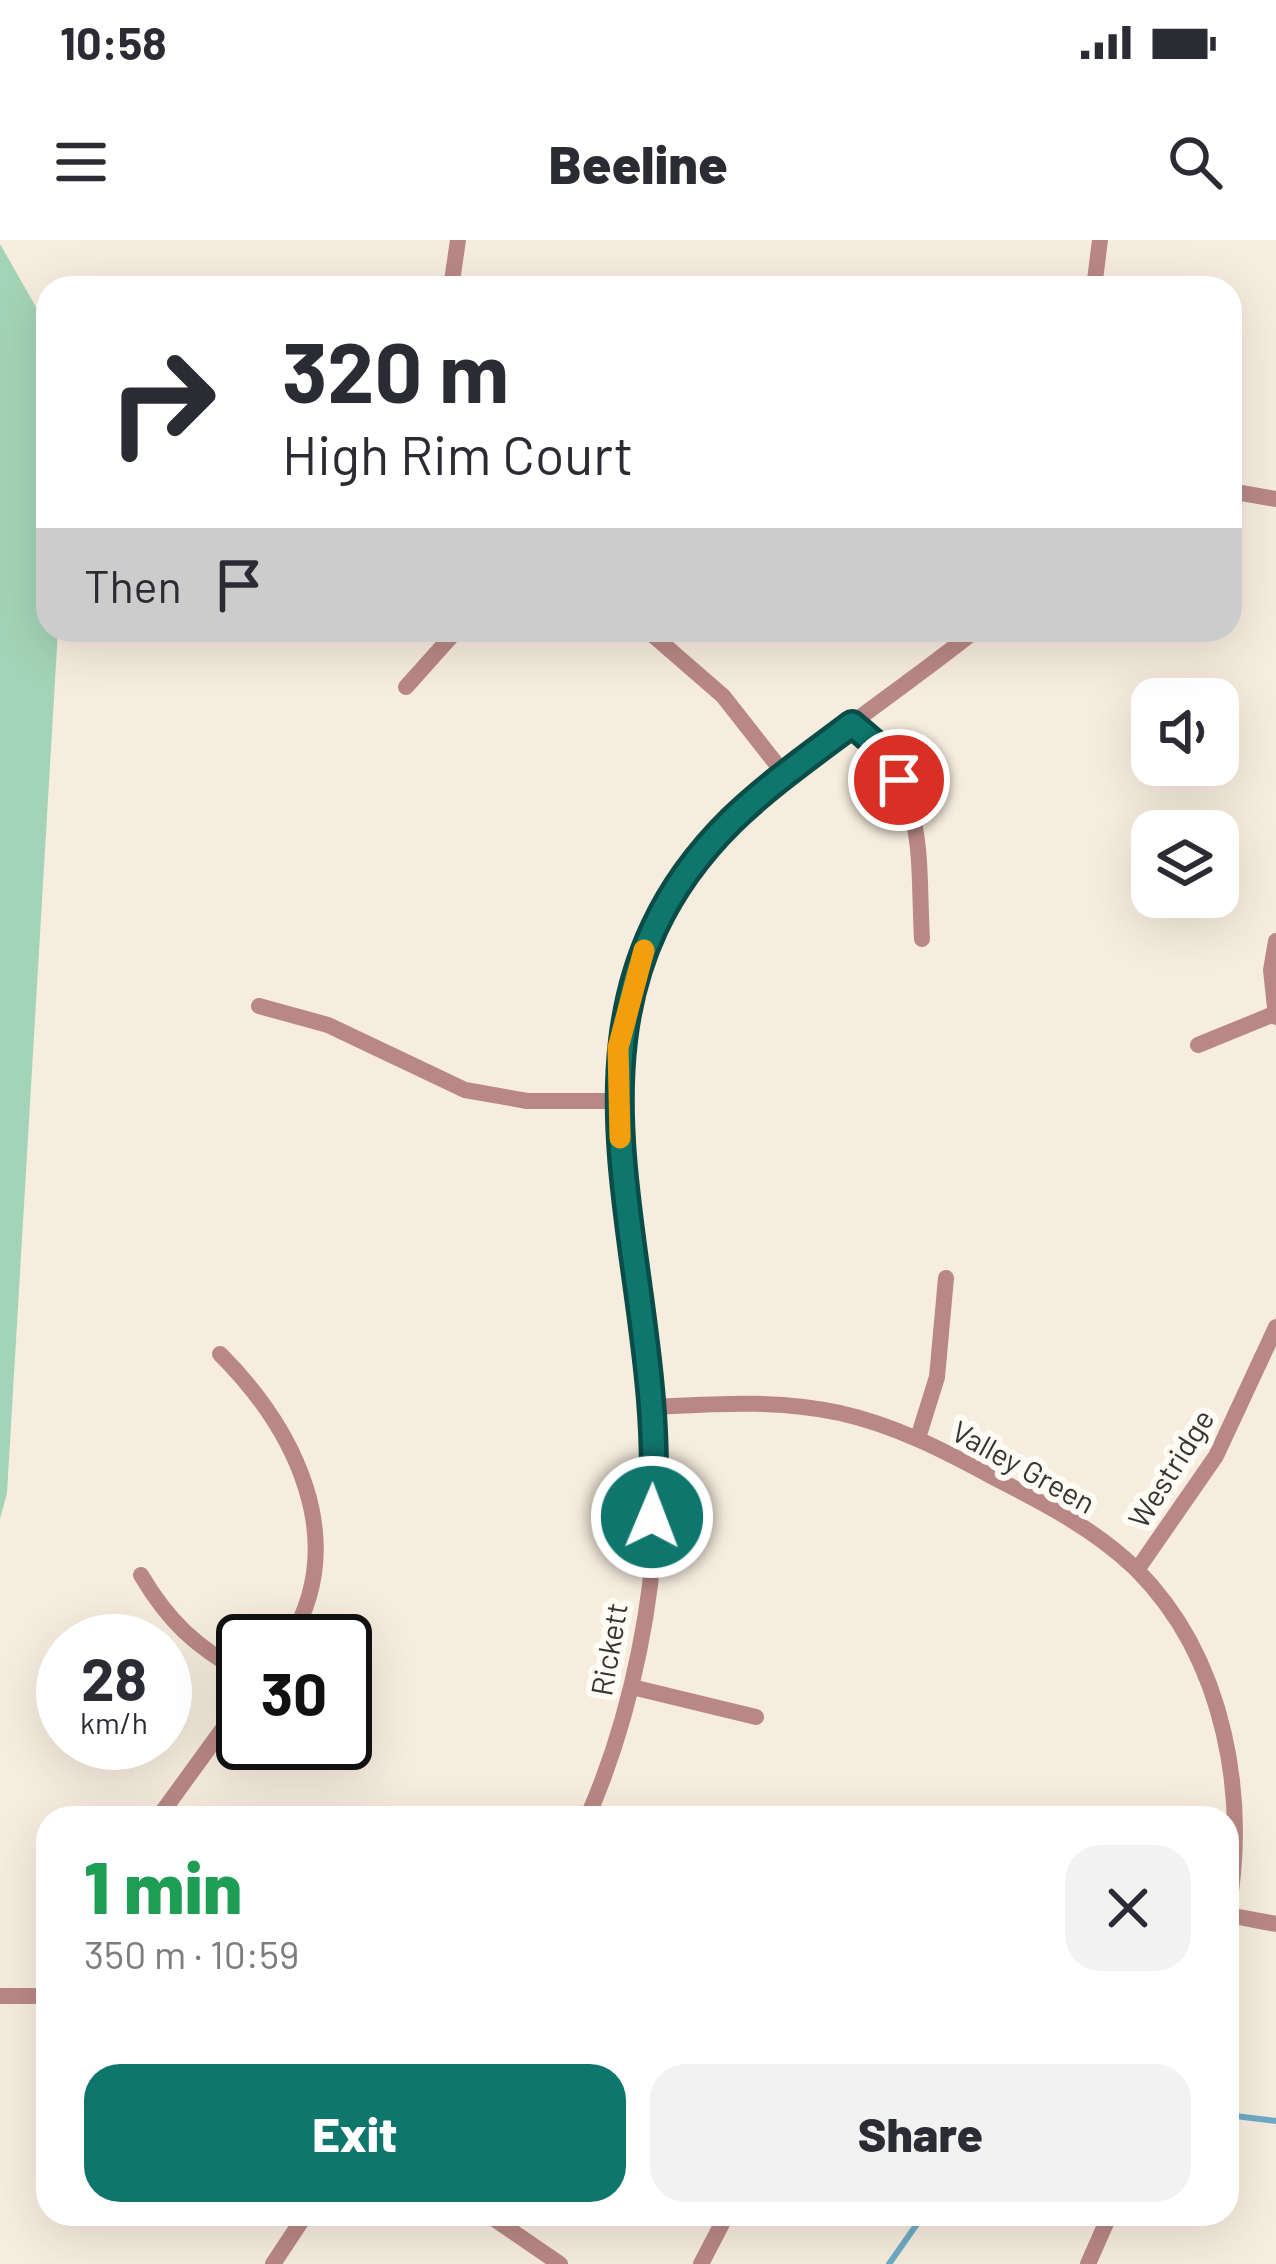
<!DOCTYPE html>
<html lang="en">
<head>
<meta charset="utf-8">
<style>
	body { margin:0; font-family:Barlow,sans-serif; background:#f2f2f3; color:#2b2b33; height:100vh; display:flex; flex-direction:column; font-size:45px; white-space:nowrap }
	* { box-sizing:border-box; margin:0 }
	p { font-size:39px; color:#7c7c81 }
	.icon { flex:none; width:66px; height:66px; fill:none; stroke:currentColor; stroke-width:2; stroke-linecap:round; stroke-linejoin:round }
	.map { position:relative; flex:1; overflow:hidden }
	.side { position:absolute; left:36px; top:1566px; width:1203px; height:420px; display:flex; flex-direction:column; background:#fff; border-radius:36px; box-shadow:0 12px 48px #0002 }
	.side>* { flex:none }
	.hud { position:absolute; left:36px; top:36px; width:1206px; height:366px; border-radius:36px; box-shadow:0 12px 48px #0002; background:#fff; color:#2b2b33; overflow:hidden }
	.buttons { position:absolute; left:1131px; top:438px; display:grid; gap:24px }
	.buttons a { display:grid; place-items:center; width:108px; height:108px; border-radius:24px; background:#fff; box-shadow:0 12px 48px #0002; font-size:60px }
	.speed { position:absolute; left:36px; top:1374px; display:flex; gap:24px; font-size:60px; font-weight:700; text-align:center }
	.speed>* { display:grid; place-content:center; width:156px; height:156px; border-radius:50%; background:#fff; box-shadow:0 12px 48px #0002; line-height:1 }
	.speed small { font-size:30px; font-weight:400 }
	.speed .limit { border:6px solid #111; border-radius:18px; background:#fff; color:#111 }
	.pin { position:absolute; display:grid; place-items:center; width:102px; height:102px; color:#fff; margin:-51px; border:6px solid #fff; border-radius:50%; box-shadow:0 3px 12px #0007 }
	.me { position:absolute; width:132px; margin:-66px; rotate:1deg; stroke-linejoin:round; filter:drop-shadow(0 0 9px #0008) }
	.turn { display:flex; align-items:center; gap:42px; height:252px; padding:0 48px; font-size:54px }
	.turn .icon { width:156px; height:156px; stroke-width:2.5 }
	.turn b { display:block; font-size:84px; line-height:102px }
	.then { display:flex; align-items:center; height:114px; padding:0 48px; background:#0003; gap:24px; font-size:45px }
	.round { display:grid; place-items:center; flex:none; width:126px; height:126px; border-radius:36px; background:#f2f2f3 }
	.summary { display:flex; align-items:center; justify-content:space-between; height:204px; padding:0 48px }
	h1 { font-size:72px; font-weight:800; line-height:90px; color:#1e9e55 }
	.cta { display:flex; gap:24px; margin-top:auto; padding:24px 48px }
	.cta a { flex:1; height:138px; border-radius:36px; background:#0f766e; color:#fff; font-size:48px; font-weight:800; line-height:138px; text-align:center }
	.cta a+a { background:#f2f2f3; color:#2b2b33 }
	.status { display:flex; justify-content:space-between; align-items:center; height:84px; padding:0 60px; background:#fff; direction:ltr }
	.status svg { height:33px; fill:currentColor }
	header { display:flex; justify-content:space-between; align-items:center; height:156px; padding:0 48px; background:#fff; font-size:54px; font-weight:800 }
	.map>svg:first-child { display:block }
	.green { fill:#a4d4b7 }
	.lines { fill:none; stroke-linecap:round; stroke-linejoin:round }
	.stream { stroke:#6eacc5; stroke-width:6 }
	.street { stroke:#b98886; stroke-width:16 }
	.route-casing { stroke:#0a4d48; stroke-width:30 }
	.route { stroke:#0f766e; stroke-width:21 }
	.slow { stroke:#f59e0b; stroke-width:21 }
	.labels { text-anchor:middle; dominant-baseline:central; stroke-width:12; stroke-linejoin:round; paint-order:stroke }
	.street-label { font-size:30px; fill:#37342e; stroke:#fffbf5 }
</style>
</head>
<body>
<div class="status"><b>10:58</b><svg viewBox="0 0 49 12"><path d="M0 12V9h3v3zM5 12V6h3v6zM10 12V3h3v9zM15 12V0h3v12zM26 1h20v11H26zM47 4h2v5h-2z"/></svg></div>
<header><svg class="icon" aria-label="menu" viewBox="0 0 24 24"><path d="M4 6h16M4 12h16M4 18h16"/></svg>Beeline<svg class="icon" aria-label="search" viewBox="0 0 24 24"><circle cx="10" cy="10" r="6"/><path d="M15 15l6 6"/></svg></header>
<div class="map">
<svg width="1276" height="2024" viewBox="0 0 1276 2024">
	<rect width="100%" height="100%" fill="#f7eddf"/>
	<!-- green -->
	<path class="green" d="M 0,4 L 48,88 L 48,390 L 58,390 L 7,1253 L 0,1279 Z"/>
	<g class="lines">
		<!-- stream -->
		<path class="stream" d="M 1227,1875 L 1276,1881
			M 889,2024 L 924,1974"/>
		<!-- street -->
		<path class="street" d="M 451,48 L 458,0
			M 1094,48 L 1100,0
			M 1230,251 L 1276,259
			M 647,390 L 723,456 L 785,535
			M 406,447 L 457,390
			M 852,484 C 929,553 917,607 922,699
			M 1276,701 L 1271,730 L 1276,777
			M 259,766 L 328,785 L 465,850 L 527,861 L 616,861
			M 1198,805 L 1274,774
			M 220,1114 C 295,1189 351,1300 289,1401
			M 650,1167 C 713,1164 778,1159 840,1173 C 894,1185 943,1210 991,1236 C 1042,1262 1095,1289 1136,1329 C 1226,1419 1249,1558 1227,1677
			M 918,1198 L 937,1137 L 946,1038
			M 1137,1330 L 1216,1216 L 1276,1087
			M 141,1335 C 168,1381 196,1407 243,1433
			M 632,1447 L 756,1477
			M 158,1578 L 243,1461
			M 587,1578 C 631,1479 660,1343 655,1234 C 653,1180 651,1124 645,1071 C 627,918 579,760 691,627 C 771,532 880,467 976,390
			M 1228,1675 L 1276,1684
			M 0,1756 L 48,1756
			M 487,1974 L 560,2024
			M 273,2024 L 306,1974
			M 701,2024 L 727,1974
			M 1088,2024 L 1110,1974"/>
	</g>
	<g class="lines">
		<!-- route casing -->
		<g class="route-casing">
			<path id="route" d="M 652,1277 C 672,1030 525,785 731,581 C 768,545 811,515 852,484 L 880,508 L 899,540"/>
		</g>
		<!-- route -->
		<use href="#route" class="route"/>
		<!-- slow -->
		<path class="slow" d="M 620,898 L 618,808 L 644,710"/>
	</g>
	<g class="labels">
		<!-- street labels -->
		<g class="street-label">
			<text transform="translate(1024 1226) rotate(29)">Valley Green</text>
			<text transform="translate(1170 1228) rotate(-58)">Westridge</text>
			<text transform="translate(608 1409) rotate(-80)">Rickett</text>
		</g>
	</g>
</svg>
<div class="buttons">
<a><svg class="icon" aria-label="sound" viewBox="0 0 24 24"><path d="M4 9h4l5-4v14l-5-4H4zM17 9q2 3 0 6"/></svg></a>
<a><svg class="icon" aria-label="layers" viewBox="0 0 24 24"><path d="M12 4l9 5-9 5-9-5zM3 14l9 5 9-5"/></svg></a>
</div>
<div class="speed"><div>28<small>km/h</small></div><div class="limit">30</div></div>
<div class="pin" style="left:899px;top:540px;background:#d93025"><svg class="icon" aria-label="arrive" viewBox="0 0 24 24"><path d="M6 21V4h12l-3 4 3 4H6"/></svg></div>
<svg class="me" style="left:652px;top:1277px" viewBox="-20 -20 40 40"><circle r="17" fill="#0f766e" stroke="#fff" stroke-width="3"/><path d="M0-11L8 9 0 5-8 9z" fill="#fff"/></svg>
<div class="hud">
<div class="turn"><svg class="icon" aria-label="right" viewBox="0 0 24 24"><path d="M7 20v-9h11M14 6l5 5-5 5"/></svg><div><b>320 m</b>High Rim Court</div></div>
<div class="then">Then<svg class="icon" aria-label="arrive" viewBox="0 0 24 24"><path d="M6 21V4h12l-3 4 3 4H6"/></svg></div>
</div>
<section class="side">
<div class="summary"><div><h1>1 min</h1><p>350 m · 10:59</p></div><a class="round"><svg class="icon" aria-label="close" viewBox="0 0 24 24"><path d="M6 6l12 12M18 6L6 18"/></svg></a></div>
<div class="cta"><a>Exit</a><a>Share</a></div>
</section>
</div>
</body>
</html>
